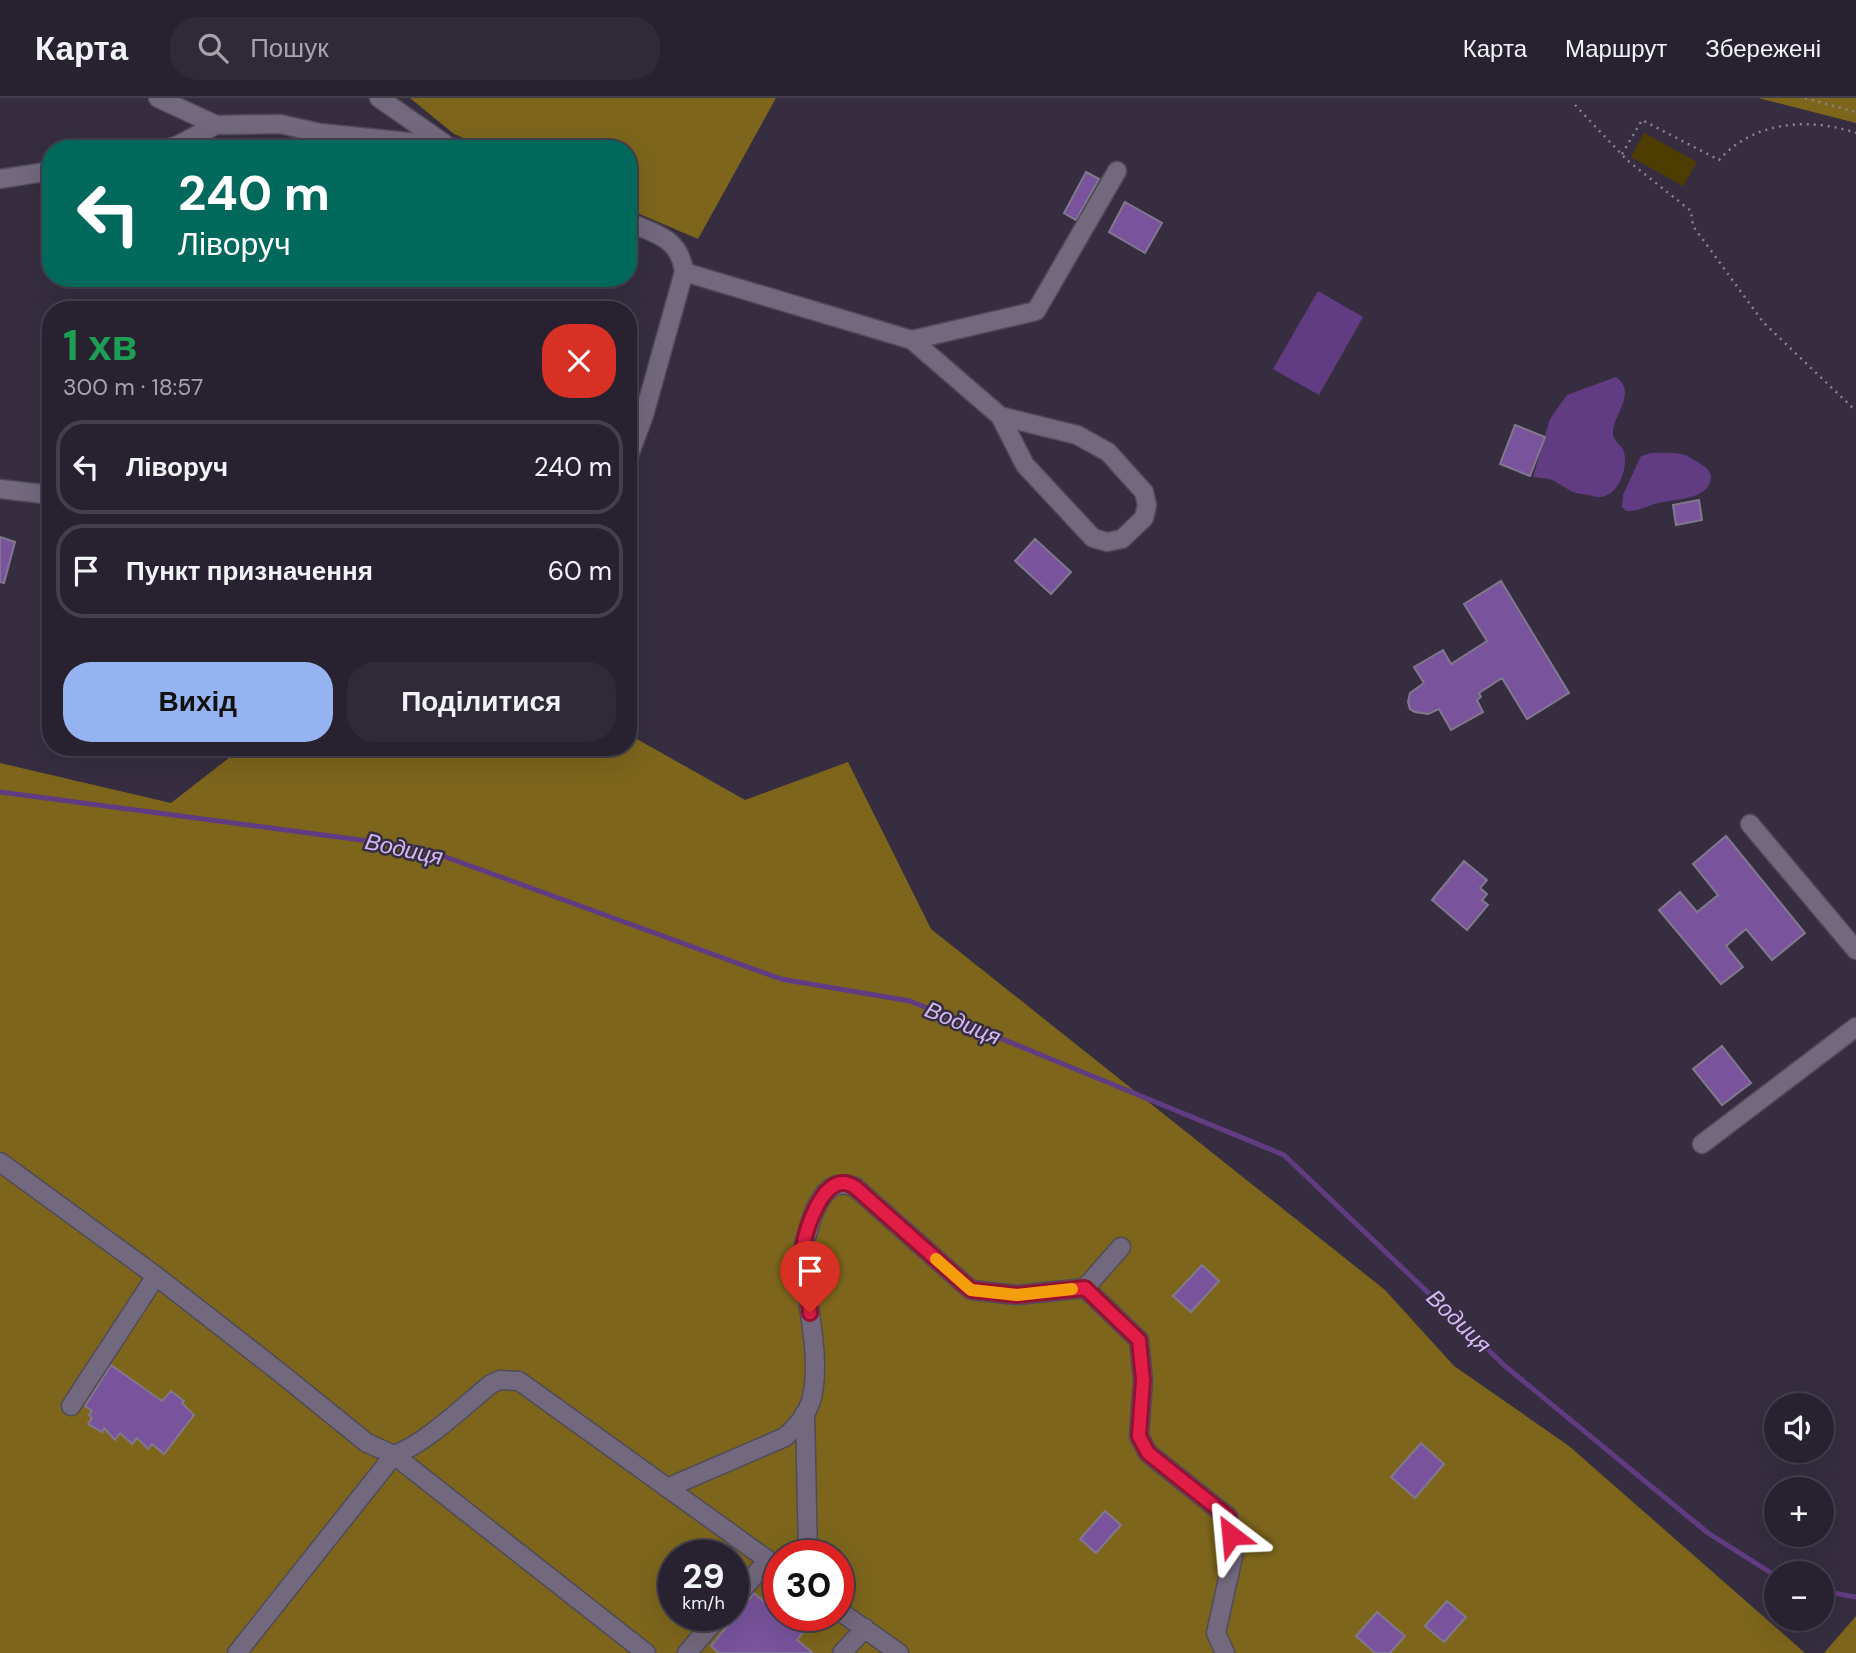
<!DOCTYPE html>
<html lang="uk">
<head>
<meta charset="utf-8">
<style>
	body { margin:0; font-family:"DM Sans",sans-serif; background:#302a38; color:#f1f3f6; height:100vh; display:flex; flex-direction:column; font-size:26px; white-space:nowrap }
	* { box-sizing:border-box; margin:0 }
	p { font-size:23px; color:#a5a4ab }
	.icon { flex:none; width:38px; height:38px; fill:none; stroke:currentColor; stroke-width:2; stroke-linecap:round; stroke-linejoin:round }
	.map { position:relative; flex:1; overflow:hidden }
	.side { position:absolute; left:42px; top:203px; width:595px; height:455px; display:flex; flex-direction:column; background:#282230; border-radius:28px; box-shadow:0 7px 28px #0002,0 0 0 2px #443f4c }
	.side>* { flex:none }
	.guide { position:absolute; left:42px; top:42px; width:595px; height:147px; border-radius:28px; box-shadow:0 7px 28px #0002,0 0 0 2px #443f4c; background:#00695c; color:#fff; overflow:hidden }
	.controls { position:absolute; left:1764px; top:1295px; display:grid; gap:14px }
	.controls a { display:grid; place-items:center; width:70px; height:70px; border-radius:50%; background:#282230; box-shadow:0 7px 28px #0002,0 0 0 2px #443f4c; font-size:35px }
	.speed { position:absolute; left:658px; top:1442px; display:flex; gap:14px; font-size:35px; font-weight:700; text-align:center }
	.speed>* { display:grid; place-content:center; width:91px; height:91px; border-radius:50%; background:#282230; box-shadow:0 7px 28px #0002,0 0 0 2px #443f4c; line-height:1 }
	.speed small { font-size:18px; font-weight:400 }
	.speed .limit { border:10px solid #d22; background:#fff; color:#111 }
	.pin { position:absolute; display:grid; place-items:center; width:60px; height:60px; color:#fff; margin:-72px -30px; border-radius:50% 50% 50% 0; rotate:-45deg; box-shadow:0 0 7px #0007 }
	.pin .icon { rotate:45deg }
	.me { position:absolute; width:77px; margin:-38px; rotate:331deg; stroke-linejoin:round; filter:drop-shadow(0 0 5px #0008) }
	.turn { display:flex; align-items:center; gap:24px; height:147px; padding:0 21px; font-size:32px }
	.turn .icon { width:91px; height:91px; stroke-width:2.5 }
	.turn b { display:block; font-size:49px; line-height:60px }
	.round { display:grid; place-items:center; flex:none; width:74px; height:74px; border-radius:28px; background:#302a38 }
	.overview { display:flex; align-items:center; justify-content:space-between; height:119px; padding:0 21px }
	h1 { font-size:42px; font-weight:800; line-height:52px; color:#1e9e55 }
	.primary-button { display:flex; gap:14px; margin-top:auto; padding:14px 21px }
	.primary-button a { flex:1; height:80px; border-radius:28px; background:#95b2f1; color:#111; font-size:28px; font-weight:800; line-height:80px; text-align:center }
	.primary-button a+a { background:#302a38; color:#f1f3f6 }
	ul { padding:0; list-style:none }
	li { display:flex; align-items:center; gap:21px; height:94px; margin:0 14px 10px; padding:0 7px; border:4px solid #443f4c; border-radius:28px }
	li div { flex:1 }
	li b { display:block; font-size:26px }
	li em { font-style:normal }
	header { display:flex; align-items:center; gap:42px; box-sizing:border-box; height:98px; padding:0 35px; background:#282230; border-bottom:2px solid #443f4c }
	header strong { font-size:33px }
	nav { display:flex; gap:38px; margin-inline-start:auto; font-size:24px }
	.search { width:490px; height:63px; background:#302a38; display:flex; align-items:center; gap:18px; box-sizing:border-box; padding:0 24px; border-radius:28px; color:#a5a4ab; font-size:26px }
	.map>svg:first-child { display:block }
	.green { fill:#4e3d00 }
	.forest { fill:#7d661c; fill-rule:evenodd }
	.water { fill:#613c82 }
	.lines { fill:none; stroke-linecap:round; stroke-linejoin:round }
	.stream { stroke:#613c82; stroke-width:5 }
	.building { fill:#79539c; stroke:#82788d; stroke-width:2 }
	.minor-casing { stroke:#514a59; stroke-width:21 }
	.path { stroke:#898392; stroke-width:2.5; stroke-dasharray:2 5; stroke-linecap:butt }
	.minor { stroke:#73697e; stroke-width:18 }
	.route-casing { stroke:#92132f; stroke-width:18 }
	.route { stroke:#e11d48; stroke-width:12 }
	.slow { stroke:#f59e0b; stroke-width:12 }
	.labels { text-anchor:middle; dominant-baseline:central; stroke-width:5; stroke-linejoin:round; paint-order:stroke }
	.water-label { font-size:23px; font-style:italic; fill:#d4b7f4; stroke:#362e40 }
</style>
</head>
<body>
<header>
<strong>Карта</strong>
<div class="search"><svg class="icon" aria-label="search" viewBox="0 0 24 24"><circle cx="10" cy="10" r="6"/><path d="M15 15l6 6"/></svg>Пошук</div>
<nav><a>Карта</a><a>Маршрут</a><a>Збережені</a></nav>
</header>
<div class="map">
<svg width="1856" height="1555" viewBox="0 0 1856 1555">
	<rect width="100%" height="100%" fill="#362e40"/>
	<!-- green -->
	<path class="green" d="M 1644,35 L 1697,64 L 1683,88 L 1631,59 Z"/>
	<!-- forest -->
	<path class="forest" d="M 410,0 L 776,0 L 698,141 L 628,111 L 628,51 L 489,51 L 454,36 Z
		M 1758,0 L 1856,0 L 1856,25 Z
		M 628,636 L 745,702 L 848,664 L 931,831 L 1385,1192 L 1454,1268 L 1569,1348 L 1805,1555 L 0,1555 L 0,665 L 171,705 L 243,649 L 628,649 ZM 674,1458 L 733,1458 L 733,1517 L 674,1517 ZM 779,1458 L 838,1458 L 838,1517 L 779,1517 Z
		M 1856,1518 L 1856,1555 L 1824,1555 Z"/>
	<!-- water -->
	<path class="water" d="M 1318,193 L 1363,219 L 1319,297 L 1273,271 Z
		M 1616,279 C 1637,294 1615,314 1613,333 C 1612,342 1619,345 1623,351 C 1629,366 1621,393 1605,398 C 1599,400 1595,399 1589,397 C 1584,396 1579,396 1573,394 C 1565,390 1558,384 1549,381 C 1544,380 1538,380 1533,379 L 1550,321 L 1567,297 Z
		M 1651,355 C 1661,355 1675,354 1685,357 C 1691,360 1704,367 1708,372 C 1715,380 1708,391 1701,395 C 1689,401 1675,402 1663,404 C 1650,406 1639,414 1626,413 L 1622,409 L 1623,397 L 1641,358 Z"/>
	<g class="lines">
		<!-- stream -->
		<path class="stream" d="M 0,694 L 421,750 L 781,881 L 910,903 L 1284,1057 L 1505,1268 L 1708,1435 L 1776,1478
			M 1822,1493 L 1856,1499"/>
	</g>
	<!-- building -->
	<path class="building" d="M 1086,74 L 1099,81 L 1076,122 L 1064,115 Z
		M 1125,104 L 1162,125 L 1145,155 L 1109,134 Z
		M 1515,327 L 1545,339 L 1530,378 L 1500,366 Z
		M 1699,402 L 1702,422 L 1676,427 L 1673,407 Z
		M 0,439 L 15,444 L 4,485 L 0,484 Z
		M 1035,441 L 1071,474 L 1051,496 L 1015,463 Z
		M 1501,483 L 1569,595 L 1527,621 L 1502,580 L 1479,595 L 1481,599 L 1477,602 L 1483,614 L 1451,632 L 1439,611 L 1428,616 L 1415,614 L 1410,611 L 1408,604 L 1410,595 L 1424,585 L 1414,569 L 1443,552 L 1451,566 L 1487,543 L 1464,506 Z
		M 1726,738 L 1805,835 L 1772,862 L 1746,831 L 1726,848 L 1743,869 L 1721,886 L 1659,812 L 1680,794 L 1697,814 L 1718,797 L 1693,766 Z
		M 1464,763 L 1487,782 L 1480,790 L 1487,796 L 1482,802 L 1488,807 L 1467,832 L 1432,802 Z
		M 1722,948 L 1751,985 L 1722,1007 L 1693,971 Z
		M 1202,1167 L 1219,1183 L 1191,1214 L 1173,1198 Z
		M 111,1267 L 162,1303 L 171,1293 L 184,1303 L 182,1305 L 194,1317 L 164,1356 L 152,1346 L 148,1351 L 137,1340 L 132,1346 L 120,1335 L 115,1342 L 104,1330 L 102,1334 L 88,1326 L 92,1320 L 89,1317 L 92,1313 L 85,1308 Z
		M 1421,1345 L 1444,1366 L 1415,1400 L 1391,1379 Z
		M 1105,1413 L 1121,1427 L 1096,1455 L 1080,1441 Z
		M 779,1485 L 779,1517 L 788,1517 L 794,1522 L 799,1517 L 817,1517 L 797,1542 L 813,1555 L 719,1555 L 711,1548 L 754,1495 L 763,1503 Z
		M 1447,1503 L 1466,1519 L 1444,1544 L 1425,1528 Z
		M 1377,1514 L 1405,1538 L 1390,1555 L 1375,1555 L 1356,1538 Z"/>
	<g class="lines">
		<!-- minor casing -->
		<g class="minor-casing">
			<path id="minor" d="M 158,0 L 216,27
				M 379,0 L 445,46
				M 167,51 L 178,47 L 216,27 L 280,26 L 320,35 L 448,48
				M 0,81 L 51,73
				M 628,124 C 656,136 680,140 684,174 L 644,317 L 628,360
				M 684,174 L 912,242 L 1036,213 L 1117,73
				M 912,242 L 1000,318 L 1025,367 L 1093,440 L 1107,444 L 1122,441 L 1144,420 L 1147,407 L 1144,394 L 1108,354 L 1077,337 L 1000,318
				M 0,391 L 51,397
				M 1750,726 L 1856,852
				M 1702,1046 L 1856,929
				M 0,1064 L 156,1178 L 278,1273 L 367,1345 L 394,1357 L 646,1555
				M 1085,1190 L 1139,1242 L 1143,1282 L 1139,1338 L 1148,1355 L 1228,1419 L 1234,1454 L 1216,1535 L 1225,1555
				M 71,1308 L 156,1178
				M 805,1315 L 808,1458
				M 667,1390 L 785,1339 C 797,1328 808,1316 812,1299 C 822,1256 804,1198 803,1154 C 803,1147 806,1139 808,1133 C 814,1110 826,1077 855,1089 L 971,1192 L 1017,1197 L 1085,1190 L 1121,1149
				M 733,1502 L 768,1462
				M 838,1512 L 899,1555
				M 237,1555 L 394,1357 C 425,1346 464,1308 491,1286 L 500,1282 L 519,1283 L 779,1470
				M 687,1555 L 720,1517
				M 842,1555 L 865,1530"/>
		</g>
		<!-- path -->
		<path class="path" d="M 1805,0 L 1856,14
			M 1575,7 L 1627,62 L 1691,113 L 1693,128 L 1763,224 L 1856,313
			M 1622,56 L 1642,22 L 1719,62 C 1754,23 1809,19 1856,35"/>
		<!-- minor -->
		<use href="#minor" class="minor"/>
	</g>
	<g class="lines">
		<!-- route casing -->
		<g class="route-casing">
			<path id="route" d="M 810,1215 C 809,1198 802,1165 803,1150 C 806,1131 821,1083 845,1085 C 847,1085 853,1088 855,1089 L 971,1192 L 1017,1197 L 1085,1190 L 1139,1242 L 1143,1282 L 1139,1338 L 1148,1355 L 1228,1419 L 1231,1437"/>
		</g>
		<!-- route -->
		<use href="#route" class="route"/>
		<!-- slow -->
		<path class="slow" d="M 936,1161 L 971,1192 L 1017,1197 L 1072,1191"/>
	</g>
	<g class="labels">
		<!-- water labels -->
		<g class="water-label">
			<text transform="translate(404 751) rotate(12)">Водиця</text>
			<text transform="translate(963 925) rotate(22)">Водиця</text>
			<text transform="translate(1459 1223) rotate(44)">Водиця</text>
		</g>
	</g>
</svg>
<div class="controls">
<a><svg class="icon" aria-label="sound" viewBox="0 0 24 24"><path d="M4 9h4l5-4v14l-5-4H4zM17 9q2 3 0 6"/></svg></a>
<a>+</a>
<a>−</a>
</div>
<div class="speed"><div>29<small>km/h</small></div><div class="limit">30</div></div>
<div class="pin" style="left:810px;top:1215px;background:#d93025"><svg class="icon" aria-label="arrive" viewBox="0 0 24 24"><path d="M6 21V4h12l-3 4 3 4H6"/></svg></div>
<svg class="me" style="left:1231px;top:1437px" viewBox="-20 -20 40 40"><path d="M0-17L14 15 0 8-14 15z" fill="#e11d48" stroke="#fff" stroke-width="4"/></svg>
<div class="guide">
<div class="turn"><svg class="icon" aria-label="left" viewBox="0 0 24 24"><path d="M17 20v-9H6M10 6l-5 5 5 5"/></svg><div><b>240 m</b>Ліворуч</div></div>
</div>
<section class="side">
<div class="overview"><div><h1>1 хв</h1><p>300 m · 18:57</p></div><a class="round" style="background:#d93025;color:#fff"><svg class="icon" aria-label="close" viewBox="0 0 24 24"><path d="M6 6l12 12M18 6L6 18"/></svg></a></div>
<ul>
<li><svg class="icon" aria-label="left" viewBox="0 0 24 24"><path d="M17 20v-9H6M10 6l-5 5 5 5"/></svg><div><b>Ліворуч</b></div><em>240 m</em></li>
<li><svg class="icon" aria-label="arrive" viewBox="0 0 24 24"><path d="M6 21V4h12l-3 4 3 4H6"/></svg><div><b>Пункт призначення</b></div><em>60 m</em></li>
</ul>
<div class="primary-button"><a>Вихід</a><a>Поділитися</a></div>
</section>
</div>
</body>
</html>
